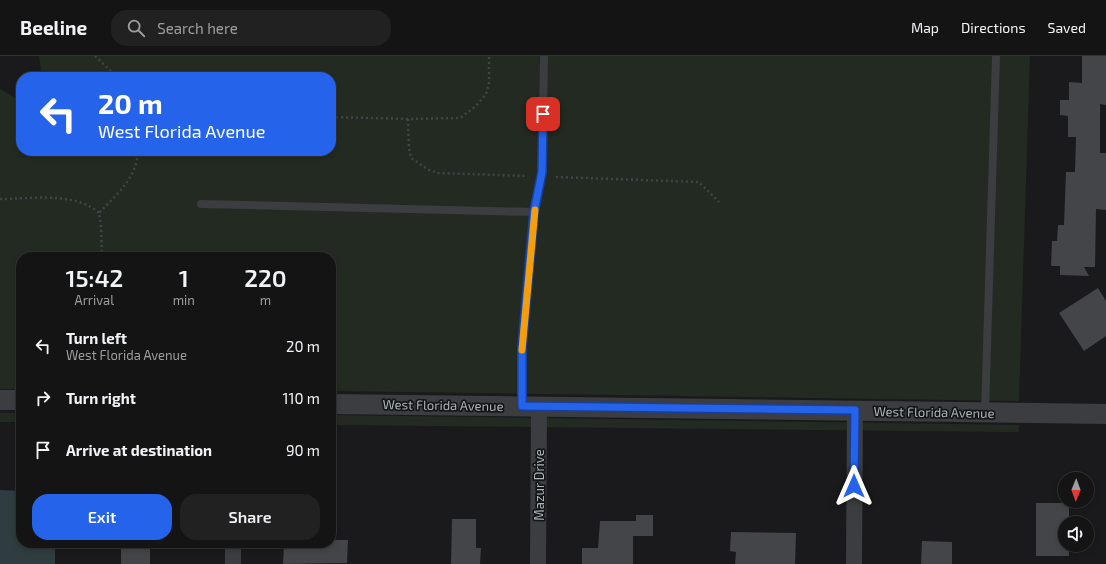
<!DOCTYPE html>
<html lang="en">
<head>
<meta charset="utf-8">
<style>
	body { margin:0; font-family:"Exo 2",sans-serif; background:#212122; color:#f1f3f6; height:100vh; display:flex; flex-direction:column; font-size:15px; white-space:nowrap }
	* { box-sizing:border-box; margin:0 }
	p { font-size:13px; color:#9d9ea0 }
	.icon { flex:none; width:22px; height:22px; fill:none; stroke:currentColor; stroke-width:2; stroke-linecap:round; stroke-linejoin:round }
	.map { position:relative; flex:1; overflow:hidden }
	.drawer { position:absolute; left:16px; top:196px; width:320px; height:296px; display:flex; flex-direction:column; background:#141415; border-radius:16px; box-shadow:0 2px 6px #0003,0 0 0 1px #333334 }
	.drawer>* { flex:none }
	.banner { position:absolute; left:16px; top:16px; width:320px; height:84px; border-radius:16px; box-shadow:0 2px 6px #0003,0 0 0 1px #333334; background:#2563eb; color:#fff; overflow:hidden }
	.needle { width:26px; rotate:181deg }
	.tools { position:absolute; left:1058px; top:416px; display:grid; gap:8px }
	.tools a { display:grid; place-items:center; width:36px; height:36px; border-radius:50%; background:#141415; box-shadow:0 2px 6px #0003,0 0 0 1px #333334; font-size:20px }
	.pin { position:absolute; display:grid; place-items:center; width:34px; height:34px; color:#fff; margin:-17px; border-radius:8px; box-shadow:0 2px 6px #0006 }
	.me { position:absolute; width:44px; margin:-22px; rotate:0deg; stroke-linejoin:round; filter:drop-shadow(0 0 3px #0008) }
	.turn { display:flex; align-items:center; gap:14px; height:84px; padding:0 16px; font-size:18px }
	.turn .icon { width:52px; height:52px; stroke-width:2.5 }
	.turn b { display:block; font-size:28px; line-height:34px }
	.eta { display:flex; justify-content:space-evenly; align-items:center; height:68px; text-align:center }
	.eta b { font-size:24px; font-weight:600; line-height:28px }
	.cta { display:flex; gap:8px; margin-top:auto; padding:8px 16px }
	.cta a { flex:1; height:46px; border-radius:16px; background:#2563eb; color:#fff; font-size:16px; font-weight:600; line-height:46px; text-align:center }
	.cta a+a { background:#212122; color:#f1f3f6 }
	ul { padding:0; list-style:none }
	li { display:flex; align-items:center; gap:12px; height:52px; padding:0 16px }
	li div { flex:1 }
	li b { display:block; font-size:15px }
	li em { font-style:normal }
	header { display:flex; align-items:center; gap:24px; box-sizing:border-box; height:56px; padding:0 20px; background:#141415; border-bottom:1px solid #333334 }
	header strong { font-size:19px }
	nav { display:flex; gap:22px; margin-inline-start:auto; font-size:14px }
	.search { width:280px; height:36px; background:#212122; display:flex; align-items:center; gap:10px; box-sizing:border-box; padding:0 14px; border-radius:16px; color:#9d9ea0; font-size:15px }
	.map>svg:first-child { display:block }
	.green { fill:#222a21 }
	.water { fill:#2f3c40 }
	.building { fill:#444549 }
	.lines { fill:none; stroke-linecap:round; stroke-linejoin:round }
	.path { stroke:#414448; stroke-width:2.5; stroke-dasharray:2 3; stroke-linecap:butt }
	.service { stroke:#3b3d41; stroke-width:8 }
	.minor { stroke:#3b3d41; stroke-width:16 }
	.tertiary { stroke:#3b3d41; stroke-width:20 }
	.route-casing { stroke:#184099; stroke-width:10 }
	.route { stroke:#2563eb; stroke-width:7 }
	.slow { stroke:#f59e0b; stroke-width:7 }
	.labels { text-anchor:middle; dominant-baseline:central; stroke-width:3.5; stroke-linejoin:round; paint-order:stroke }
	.street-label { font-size:13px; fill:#acb4bb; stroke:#141517 }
</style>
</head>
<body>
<header>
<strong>Beeline</strong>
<div class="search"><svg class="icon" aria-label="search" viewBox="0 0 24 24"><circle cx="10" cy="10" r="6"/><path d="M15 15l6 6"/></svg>Search here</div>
<nav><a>Map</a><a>Directions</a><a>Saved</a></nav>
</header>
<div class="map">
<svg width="1106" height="508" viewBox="0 0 1106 508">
	<rect width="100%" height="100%" fill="#1a1a1c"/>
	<!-- green -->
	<path class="green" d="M 39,0 L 1030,0 L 1019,345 L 331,335 L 331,201 L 21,201 L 21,333 L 0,333 L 0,33 L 16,42 L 21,38 L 21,95 L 331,95 L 331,21 L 42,21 Z
		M 0,357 L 21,357 L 21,366 L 0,366 Z
		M 331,359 L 1019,369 L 1019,376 L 331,369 Z"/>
	<!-- water -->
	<path class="water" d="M 0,434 L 21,435 L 21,487 L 55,487 L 55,508 L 0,508 Z"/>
	<!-- building -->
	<path class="building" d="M 1082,0 L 1106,0 L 1106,49 L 1100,48 L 1100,97 L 1106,97 L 1106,154 L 1096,153 L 1095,211 L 1084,211 L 1089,220 L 1060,219 L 1060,210 L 1051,210 L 1052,185 L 1057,185 L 1058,169 L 1064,169 L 1066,116 L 1075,116 L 1076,81 L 1068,81 L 1068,60 L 1060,59 L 1060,44 L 1069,44 L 1069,26 L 1082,27 Z
		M 1098,232 L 1106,245 L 1106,280 L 1084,295 L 1059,257 Z
		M 1036,447 L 1069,447 L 1069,467 L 1065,467 L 1065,489 L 1069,489 L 1069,500 L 1036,500 Z
		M 636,459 L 653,459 L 653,480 L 633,480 L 633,508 L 582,508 L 582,492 L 598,492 L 600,465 L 636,465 Z
		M 452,463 L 476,463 L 476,492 L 481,492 L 480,508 L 451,508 Z
		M 731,476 L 796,477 L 795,508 L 735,508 L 736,496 L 730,495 Z
		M 331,484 L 348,484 L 347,507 L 283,508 L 284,489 L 309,489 L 309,487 L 331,487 Z
		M 922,485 L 952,486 L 952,508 L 921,508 Z
		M 121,487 L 150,487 L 150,508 L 121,508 Z"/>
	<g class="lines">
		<!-- path -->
		<path class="path" d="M 95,0 L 117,21
			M 331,61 L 408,63 L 460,62 L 476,50 L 486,38 L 489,27 L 489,0
			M 408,63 L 409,92 L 411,102 L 429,114 L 438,117 L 527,120
			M 556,121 L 699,126 L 719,146
			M 0,143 C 31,143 74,135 99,157
			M 102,201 L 101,169 L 99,157 C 116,139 137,122 138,95"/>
		<!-- service -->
		<path class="service" d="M 201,148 L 534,156 L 522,292 L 522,350
			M 534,156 L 542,116 L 544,0
			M 985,356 L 996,0"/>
		<!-- minor -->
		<path class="minor" d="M 233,508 L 233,487
			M 538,508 L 539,351
			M 854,508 L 855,354"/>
		<!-- tertiary -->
		<path class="tertiary" d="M 0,344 L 21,344
			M 331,348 L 1106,358"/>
	</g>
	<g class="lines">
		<!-- route casing -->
		<g class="route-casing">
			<path id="route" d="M 543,58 L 542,116 L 534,156 L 522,292 L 522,350 L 855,354 L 854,430"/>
		</g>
		<!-- route -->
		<use href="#route" class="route"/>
		<!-- slow -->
		<path class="slow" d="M 522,294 L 535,154"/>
	</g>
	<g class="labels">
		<!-- street labels -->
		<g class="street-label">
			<text transform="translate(443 349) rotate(1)">West Florida Avenue</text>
			<text transform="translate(934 356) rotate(1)">West Florida Avenue</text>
			<text transform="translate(539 429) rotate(-90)">Mazur Drive</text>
		</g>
	</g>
</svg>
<div class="tools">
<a><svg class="needle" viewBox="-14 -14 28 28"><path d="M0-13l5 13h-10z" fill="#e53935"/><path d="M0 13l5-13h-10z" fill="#9d9ea0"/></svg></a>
<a><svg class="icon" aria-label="sound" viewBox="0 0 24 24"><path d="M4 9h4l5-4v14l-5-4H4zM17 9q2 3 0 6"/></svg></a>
</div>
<div class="pin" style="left:543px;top:58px;background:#d93025"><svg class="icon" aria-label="arrive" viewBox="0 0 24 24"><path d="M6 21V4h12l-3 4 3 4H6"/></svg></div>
<svg class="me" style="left:854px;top:430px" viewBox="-20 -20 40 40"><path d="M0-17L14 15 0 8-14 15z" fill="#2563eb" stroke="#fff" stroke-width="4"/></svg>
<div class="banner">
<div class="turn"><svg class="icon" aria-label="left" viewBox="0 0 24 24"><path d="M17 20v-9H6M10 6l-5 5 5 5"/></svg><div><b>20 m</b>West Florida Avenue</div></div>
</div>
<section class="drawer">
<div class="eta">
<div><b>15:42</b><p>Arrival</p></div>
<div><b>1</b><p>min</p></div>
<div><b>220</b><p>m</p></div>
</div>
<ul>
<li><svg class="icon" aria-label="left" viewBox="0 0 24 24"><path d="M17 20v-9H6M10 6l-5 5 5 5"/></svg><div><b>Turn left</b><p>West Florida Avenue</p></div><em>20 m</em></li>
<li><svg class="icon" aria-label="right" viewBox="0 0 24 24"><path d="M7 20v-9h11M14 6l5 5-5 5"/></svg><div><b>Turn right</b></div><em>110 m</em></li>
<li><svg class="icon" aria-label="arrive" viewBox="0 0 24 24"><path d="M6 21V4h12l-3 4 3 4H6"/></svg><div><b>Arrive at destination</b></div><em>90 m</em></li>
</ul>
<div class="cta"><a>Exit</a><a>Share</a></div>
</section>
</div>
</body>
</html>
